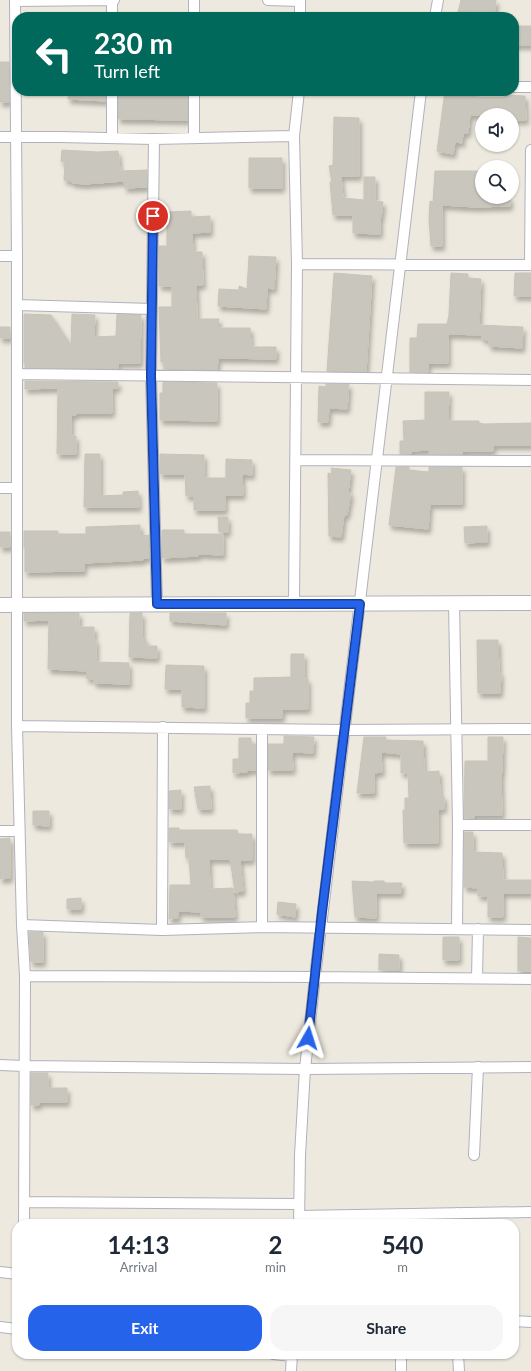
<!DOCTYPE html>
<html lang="en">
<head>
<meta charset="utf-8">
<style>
	body { margin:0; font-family:Lato,sans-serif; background:#f6f6f7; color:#1f2937; height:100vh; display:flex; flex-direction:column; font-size:15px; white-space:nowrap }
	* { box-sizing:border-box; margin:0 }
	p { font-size:13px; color:#747a83 }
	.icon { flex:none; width:22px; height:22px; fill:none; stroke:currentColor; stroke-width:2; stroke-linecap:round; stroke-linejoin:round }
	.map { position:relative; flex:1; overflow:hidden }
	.drawer { position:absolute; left:12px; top:1219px; width:507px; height:140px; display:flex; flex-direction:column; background:#fff; border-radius:16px; box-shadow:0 1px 3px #0004 }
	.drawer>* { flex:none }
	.banner { position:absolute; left:12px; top:12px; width:507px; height:84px; border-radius:16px; box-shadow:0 1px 3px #0004; background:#00695c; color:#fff; overflow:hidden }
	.controls { position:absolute; left:475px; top:108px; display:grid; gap:8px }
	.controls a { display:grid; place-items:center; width:44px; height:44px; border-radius:50%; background:#fff; box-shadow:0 1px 3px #0004; font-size:20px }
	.pin { position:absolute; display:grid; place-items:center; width:34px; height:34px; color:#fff; margin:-17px; border:2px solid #fff; border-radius:50%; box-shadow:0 1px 4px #0007 }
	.me { position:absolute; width:44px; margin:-22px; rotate:6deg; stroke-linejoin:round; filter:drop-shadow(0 0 3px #0008) }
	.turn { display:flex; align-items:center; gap:14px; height:84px; padding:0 16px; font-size:18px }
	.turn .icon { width:52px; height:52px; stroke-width:2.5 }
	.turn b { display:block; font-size:28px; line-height:34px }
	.eta { display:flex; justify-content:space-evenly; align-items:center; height:68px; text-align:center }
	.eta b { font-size:24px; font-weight:700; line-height:28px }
	.action { display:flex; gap:8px; margin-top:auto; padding:8px 16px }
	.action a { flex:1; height:46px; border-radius:16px; background:#2563eb; color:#fff; font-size:16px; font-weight:700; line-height:46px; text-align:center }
	.action a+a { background:#f6f6f7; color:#1f2937 }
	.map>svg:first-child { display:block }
	.building { fill:#c8c6bd; stroke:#c8c5b7; filter:url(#shadow) }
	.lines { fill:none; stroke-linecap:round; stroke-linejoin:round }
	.street-casing { stroke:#b1b1bf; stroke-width:12 }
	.secondary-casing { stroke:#b1b1bf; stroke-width:16 }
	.street { stroke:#fff; stroke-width:10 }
	.secondary { stroke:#fff; stroke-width:14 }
	.route-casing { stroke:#184099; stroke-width:10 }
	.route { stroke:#2563eb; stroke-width:7 }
</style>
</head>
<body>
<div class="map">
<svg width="531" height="1371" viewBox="0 0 531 1371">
	<defs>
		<filter id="shadow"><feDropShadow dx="2.5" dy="4.5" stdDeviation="2" flood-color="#0004"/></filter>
	</defs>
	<rect width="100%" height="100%" fill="#ede9de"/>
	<!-- building -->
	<path class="building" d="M 461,0 L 496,0 L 495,13 L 458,12 Z
		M 514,26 L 531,26 L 531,45 L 514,45 Z
		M 0,62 L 9,62 L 9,102 L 0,102 Z
		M 69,91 L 106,91 L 106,101 L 68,99 Z
		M 118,91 L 188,91 L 188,120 L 118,119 Z
		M 445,91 L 478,93 L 477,97 L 504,97 L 504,95 L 525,96 L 526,120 L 512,120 L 512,115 L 470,115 L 468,133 L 463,133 L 462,143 L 455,142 L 453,154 L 437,151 Z
		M 334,117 L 359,118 L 359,176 L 341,176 L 343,198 L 364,200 L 364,177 L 375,177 L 375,201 L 383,202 L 381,218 L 380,218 L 380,234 L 353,233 L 353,215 L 333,215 L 330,182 L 332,182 L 329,166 L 333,165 Z
		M 62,150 L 98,152 L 118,151 L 120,171 L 147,170 L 147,187 L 125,188 L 124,181 L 85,184 L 72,183 L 72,181 L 64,180 L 65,162 L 61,161 Z
		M 249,158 L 282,158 L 282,188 L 249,188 Z
		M 435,171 L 482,171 L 482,197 L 510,197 L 510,206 L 475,207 L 442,205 L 442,246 L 431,246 L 429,219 L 430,201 L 433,202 Z
		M 191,211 L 191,217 L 210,216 L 210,232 L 192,233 L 193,252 L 202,252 L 203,285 L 196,285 L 197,319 L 219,319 L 218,328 L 250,328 L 251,347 L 276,347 L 276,359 L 218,358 L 217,370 L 164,369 L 164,362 L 161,362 L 159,307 L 172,307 L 172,286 L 159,286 L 159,246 L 167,246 L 167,212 Z
		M 249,256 L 276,257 L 274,289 L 267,288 L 266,309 L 218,306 L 219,289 L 239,290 L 239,286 L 247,289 Z
		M 334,273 L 372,276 L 366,372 L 327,371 Z
		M 451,273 L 468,274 L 468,278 L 481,279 L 479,325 L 523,327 L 522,348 L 489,346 L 489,340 L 482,339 L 482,335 L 448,334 L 448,363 L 428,363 L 428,372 L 410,372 L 410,338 L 417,338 L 418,324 L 447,324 L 449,315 Z
		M 515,273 L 531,273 L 531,296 L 514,296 Z
		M 24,314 L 51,315 L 71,345 L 72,314 L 95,315 L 94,337 L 116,336 L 117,314 L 141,315 L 140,363 L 118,363 L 118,369 L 25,368 L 25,363 L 24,363 Z
		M 0,327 L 10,327 L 10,338 L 0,338 Z
		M 25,381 L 118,382 L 118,388 L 112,388 L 112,413 L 76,413 L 76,415 L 71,415 L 71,436 L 76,436 L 76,454 L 57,454 L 58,388 L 25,389 Z
		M 163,382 L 217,383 L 217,421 L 160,420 L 160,393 L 163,393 Z
		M 326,384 L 349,384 L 347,409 L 329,408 L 328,422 L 318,422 L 319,386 L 326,387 Z
		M 425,392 L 449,392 L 448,421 L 479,421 L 479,423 L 484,424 L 531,423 L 531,445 L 493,445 L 493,451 L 465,451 L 462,452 L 462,454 L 429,454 L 430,450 L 411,451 L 411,454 L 400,454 L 400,441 L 404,441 L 403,421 L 425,420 Z
		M 85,454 L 100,454 L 100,496 L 123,495 L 123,492 L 138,491 L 139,507 L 84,507 Z
		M 160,454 L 204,455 L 204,478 L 226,478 L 226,459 L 252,460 L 252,475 L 242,474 L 243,495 L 225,495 L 225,510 L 194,510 L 194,496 L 186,496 L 185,474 L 160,474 Z
		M 396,467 L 409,467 L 409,470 L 429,472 L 429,467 L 462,467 L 462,504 L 430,504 L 428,529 L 389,525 Z
		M 331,468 L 351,470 L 348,492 L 351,493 L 347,515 L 344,515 L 341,537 L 329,536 L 328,473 L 332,474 Z
		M 218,517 L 228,517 L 228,532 L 219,532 Z
		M 140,525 L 140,536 L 149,535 L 149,558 L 143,558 L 143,560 L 84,563 L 84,571 L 25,572 L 25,547 L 24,547 L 24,531 L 58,531 L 58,534 L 86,534 L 86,527 Z
		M 487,526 L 487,542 L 465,543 L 464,527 Z
		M 162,530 L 184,530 L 184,534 L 223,534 L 223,555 L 198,554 L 198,556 L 162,558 Z
		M 0,532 L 10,532 L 10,547 L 0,547 Z
		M 24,613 L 79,613 L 79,627 L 94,627 L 94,640 L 96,640 L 96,662 L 129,663 L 129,684 L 94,683 L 94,679 L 86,678 L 87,671 L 48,669 L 49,620 L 24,621 Z
		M 130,613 L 142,613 L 142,639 L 146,639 L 146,646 L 157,646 L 157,658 L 129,657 Z
		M 170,613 L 226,613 L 226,625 L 170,621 Z
		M 477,640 L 498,640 L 499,673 L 501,673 L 500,693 L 478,693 Z
		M 291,654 L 304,654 L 304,679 L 308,679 L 308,709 L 282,709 L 282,718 L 246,718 L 246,703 L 250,703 L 250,691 L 254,691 L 254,678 L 291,677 Z
		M 166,665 L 204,666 L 204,708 L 182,707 L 182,689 L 165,689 Z
		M 284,736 L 314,737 L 313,753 L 292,752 L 293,770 L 268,770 L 268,744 L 284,744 Z
		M 364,737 L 386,737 L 386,740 L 423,741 L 424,772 L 439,771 L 440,796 L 444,796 L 444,809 L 438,809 L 438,843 L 404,843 L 403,810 L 405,810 L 405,798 L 409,798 L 408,773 L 401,773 L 401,754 L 381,752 L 382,772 L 374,773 L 374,793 L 357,793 Z
		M 488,737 L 503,737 L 502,773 L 501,773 L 502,815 L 474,815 L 474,818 L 464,818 L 465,761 L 488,761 Z
		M 239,738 L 251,738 L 251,744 L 256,744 L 256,770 L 247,770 L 247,772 L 233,773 L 233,759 L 239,759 Z
		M 210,786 L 211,809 L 198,809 L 194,787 Z
		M 181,790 L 181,809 L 169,809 L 169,791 Z
		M 33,811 L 49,811 L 49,826 L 33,825 Z
		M 169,828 L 179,828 L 179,830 L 237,830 L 238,834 L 252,834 L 252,860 L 240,860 L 243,891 L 235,892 L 230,859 L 209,859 L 210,889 L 233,888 L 235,917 L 201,917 L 201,912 L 178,911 L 178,918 L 169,919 L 170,885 L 191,885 L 189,858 L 186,858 L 185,842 L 169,842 Z
		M 464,832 L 473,832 L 473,852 L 502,853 L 503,880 L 531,880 L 531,893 L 503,893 L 503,917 L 488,917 L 488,896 L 478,896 L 478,888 L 464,887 Z
		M 10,838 L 10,878 L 0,879 L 0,839 Z
		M 352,881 L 374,882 L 374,881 L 384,881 L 385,883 L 402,883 L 401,893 L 376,893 L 376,918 L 355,917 Z
		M 81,898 L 81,909 L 67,909 L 67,899 Z
		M 278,902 L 296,904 L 295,917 L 277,914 Z
		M 29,932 L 43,932 L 43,962 L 31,962 Z
		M 443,937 L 459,937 L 459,960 L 443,960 Z
		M 518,937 L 531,938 L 531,971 L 518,971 Z
		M 379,954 L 399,955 L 399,970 L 379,970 Z
		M 31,1073 L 48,1073 L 48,1088 L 67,1088 L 67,1102 L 39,1102 L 39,1105 L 31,1105 Z"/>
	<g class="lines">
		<!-- street casing -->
		<g class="street-casing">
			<path id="street" d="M 15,0 L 17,256 L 17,726 L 22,925 L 25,976 L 24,1224
				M 194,0 L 194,17
				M 268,0 L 300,1
				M 15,1 L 114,0
				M 112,17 L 112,0
				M 300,17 L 300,0
				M 435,17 L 438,0
				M 514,87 L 531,87
				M 194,91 L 194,138
				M 0,137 L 59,137 L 154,139 L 294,136
				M 112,138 L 112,91
				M 154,139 L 151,376 L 157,604
				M 0,256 L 17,256
				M 297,264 L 531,265
				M 530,265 L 531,150
				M 17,305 L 152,309
				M 17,374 L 531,380
				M 296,460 L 531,461
				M 0,488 L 17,488
				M 454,603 L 458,825 L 457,929
				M 294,604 L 297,264 L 294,136 L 299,91
				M 17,726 L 344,730 L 531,729
				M 262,729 L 262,927
				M 458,825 L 531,825
				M 0,831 L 19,831
				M 22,925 L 162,930 L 262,927 L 531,930
				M 162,930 L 163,727
				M 25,976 L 315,977 L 531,979
				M 477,978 L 478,929
				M 0,1065 L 24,1066 L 305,1069 L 531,1067
				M 474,1155 L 478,1067
				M 25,1202 L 299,1204
				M 457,1213 L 457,1224
				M 400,1214 L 400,1224
				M 299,1216 L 531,1212
				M 299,1224 L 300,1155 L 305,1069 L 315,977 L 421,91
				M 0,1272 L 17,1274
				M 514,1321 L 531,1322
				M 0,1327 L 17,1329
				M 273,1354 L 292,1356
				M 401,1354 L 401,1371
				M 458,1354 L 459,1371
				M 291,1371 L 292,1354"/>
		</g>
		<!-- secondary casing -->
		<g class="secondary-casing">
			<path id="secondary" d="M 0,605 L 531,603"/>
		</g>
		<!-- street -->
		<use href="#street" class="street"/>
		<!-- secondary -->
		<use href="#secondary" class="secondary"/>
	</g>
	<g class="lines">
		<!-- route casing -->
		<g class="route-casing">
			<path id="route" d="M 153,216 L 151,376 L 157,604 L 360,604 L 322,912 L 308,1038"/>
		</g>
		<!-- route -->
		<use href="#route" class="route"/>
	</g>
</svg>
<div class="controls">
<a><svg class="icon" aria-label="sound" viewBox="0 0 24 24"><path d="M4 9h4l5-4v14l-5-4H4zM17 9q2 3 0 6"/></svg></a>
<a><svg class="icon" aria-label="search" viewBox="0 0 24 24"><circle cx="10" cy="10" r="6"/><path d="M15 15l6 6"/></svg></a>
</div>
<div class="pin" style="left:153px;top:216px;background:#d93025"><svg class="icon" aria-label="arrive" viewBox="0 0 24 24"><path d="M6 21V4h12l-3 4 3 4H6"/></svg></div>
<svg class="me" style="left:308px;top:1038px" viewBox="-20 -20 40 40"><path d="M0-17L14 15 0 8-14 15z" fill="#2563eb" stroke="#fff" stroke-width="4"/></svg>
<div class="banner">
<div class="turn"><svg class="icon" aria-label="left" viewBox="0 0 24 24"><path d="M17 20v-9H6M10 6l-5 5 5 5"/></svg><div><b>230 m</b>Turn left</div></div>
</div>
<section class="drawer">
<div class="eta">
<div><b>14:13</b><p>Arrival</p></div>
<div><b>2</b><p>min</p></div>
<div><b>540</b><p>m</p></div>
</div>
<div class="action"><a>Exit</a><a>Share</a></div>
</section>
</div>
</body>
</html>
